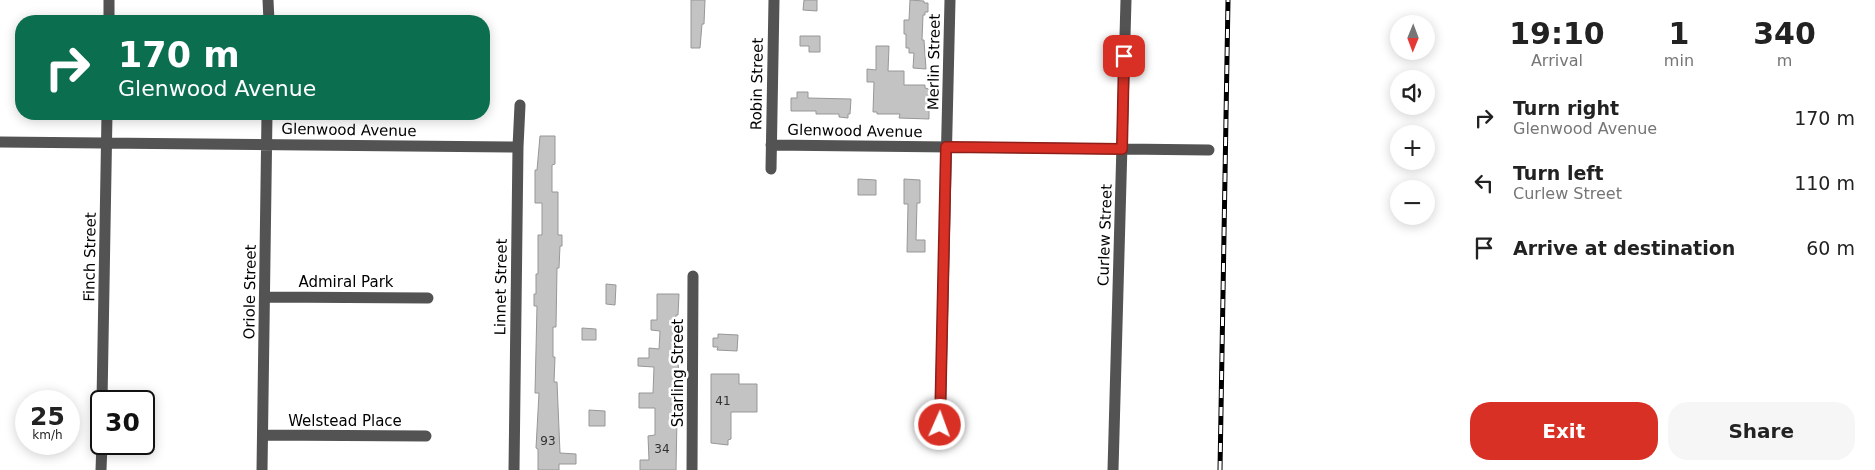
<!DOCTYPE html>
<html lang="en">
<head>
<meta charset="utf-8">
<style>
	body { margin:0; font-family:"DejaVu Sans",sans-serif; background:#f6f6f6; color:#222; height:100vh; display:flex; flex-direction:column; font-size:19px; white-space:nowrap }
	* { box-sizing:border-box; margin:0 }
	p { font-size:16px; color:#767676 }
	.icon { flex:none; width:28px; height:28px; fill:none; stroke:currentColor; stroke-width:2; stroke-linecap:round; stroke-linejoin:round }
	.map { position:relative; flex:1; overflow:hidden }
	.panel { display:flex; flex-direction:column; background:#fff; width:425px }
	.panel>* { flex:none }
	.guide { position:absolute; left:15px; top:15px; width:475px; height:105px; border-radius:20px; box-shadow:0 2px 12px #0003; background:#0b6e4f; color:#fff; overflow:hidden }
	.needle { width:32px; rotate:181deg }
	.controls { position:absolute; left:1390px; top:15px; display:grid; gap:10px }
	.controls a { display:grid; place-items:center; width:45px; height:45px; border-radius:50%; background:#fff; box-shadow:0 2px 12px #0003; font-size:25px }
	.speed { position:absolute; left:15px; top:390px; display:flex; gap:10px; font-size:25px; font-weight:700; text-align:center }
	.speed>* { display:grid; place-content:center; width:65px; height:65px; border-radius:50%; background:#fff; box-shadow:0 2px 12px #0003; line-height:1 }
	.speed small { font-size:12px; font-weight:400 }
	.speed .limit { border:2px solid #111; border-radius:8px; background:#fff; color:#111 }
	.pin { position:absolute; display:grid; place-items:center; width:42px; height:42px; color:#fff; margin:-21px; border-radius:10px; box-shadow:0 2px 8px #0006 }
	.me { position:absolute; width:55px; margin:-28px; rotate:2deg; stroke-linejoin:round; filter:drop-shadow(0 0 4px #0008) }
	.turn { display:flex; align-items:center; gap:18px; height:105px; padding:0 20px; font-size:22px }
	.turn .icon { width:65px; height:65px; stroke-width:2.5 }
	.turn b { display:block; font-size:35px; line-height:42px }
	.eta { display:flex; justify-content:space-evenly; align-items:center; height:85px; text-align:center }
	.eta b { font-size:30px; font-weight:700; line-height:35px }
	.primary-button { display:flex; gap:10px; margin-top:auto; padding:10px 20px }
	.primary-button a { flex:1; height:58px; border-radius:20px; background:#d93025; color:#fff; font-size:20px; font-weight:700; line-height:58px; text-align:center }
	.primary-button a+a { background:#f6f6f6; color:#222 }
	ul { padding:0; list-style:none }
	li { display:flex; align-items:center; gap:15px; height:65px; padding:0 20px }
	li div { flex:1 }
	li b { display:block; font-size:19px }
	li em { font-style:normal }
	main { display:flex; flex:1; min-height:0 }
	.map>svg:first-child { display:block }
	.building { fill:#c3c3c3; stroke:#979797 }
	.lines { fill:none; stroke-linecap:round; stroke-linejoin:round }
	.minor { stroke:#535353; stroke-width:11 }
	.rail-casing { stroke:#000; stroke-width:5 }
	.rail { stroke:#fff; stroke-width:3; stroke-dasharray:9; stroke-linecap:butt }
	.route-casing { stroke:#8d1f18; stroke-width:12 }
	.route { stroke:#d93025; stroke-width:9 }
	.labels { text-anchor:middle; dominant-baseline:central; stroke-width:5; stroke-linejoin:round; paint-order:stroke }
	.number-label { font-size:12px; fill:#313131 }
	.street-label { font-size:15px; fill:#000; stroke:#fff }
</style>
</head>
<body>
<main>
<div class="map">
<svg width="1450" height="470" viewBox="0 0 1450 470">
	<rect width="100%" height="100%" fill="#fff"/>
	<!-- building -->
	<path class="building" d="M 691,0 L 705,0 L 704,24 L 702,24 L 700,48 L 691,48 Z
		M 804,0 L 817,0 L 817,11 L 803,10 Z
		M 910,0 L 924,1 L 924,3 L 928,3 L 928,12 L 925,12 L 925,15 L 923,15 L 922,40 L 924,40 L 926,69 L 913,68 L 914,53 L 909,53 L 909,48 L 906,48 L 906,34 L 904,34 L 904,20 L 909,20 Z
		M 800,36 L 820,36 L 820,52 L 809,52 L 809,46 L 800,46 Z
		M 876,46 L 889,46 L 888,71 L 904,71 L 904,85 L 925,85 L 925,88 L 929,89 L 929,119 L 899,118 L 900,114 L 877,114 L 877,112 L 873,112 L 874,82 L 867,82 L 867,69 L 876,70 Z
		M 797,92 L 808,92 L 808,98 L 851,99 L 850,114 L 848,114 L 848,118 L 839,117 L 839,114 L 816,114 L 816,111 L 791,111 L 791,98 L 797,98 Z
		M 540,136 L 555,136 L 555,164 L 552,165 L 552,192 L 558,192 L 558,235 L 562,235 L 562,246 L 560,246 L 559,268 L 557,268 L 556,327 L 553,327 L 553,357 L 555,357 L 554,382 L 557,382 L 560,453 L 576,454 L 576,464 L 559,464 L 559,470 L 538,470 L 538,449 L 536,448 L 539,393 L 535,393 L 537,306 L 534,306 L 534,294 L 536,294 L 536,274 L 538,274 L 538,235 L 542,235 L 542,203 L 535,203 L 535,170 L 537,170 Z
		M 858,179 L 876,180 L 876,195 L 858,195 Z
		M 904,179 L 920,180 L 920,203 L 917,203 L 916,240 L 925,240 L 925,252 L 907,252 L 908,204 L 904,204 Z
		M 606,284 L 616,285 L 615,305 L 606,304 Z
		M 657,294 L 679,294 L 678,315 L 676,315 L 675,345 L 679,345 L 678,382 L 674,382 L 674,418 L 677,418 L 676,470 L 640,470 L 640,460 L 649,460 L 648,436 L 655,435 L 655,408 L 639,408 L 639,393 L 653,393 L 654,367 L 638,366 L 638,358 L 649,358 L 649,348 L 659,349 L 660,331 L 651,330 L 651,320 L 657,320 Z
		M 582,328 L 596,329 L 596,340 L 582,340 Z
		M 718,334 L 738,335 L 737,351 L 717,350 L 718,347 L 713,347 L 713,338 L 718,338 Z
		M 711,374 L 739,374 L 739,384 L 757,384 L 757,412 L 731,412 L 731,439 L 728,440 L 728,445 L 711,443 Z
		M 589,410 L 605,411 L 605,426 L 589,426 Z"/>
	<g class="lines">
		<!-- minor -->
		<path class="minor" d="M 268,0 L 269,21
			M 109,21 L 109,0
			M 0,142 L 518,147
			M 771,145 L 1209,150
			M 771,169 L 774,0
			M 265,297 L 428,298
			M 102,401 L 107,114
			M 940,425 L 950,0
			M 263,435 L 426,436
			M 101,470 L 102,444
			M 262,470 L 267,114
			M 514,470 L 518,147 L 520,105
			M 692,470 L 693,276
			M 1113,470 L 1126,0"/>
		<!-- rail casing -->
		<g class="rail-casing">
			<path id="rail" d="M 1220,470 L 1228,0"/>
		</g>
		<!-- rail -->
		<use href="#rail" class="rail"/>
	</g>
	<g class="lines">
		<!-- route casing -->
		<g class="route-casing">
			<path id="route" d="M 940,425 L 946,147 L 1122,149 L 1124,56"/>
		</g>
		<!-- route -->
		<use href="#route" class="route"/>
	</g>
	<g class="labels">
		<!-- number labels -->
		<g class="number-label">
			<text x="723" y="401">41</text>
			<text x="548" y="441">93</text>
			<text x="662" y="449">34</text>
		</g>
		<!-- street labels -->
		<g class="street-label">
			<text transform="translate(934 62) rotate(-89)">Merlin Street</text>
			<text transform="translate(757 84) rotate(-89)">Robin Street</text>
			<text transform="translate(349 130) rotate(1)">Glenwood Avenue</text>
			<text transform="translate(855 131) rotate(1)">Glenwood Avenue</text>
			<text transform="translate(1105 235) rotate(-88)">Curlew Street</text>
			<text transform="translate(90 257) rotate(-89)">Finch Street</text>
			<text x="346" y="282">Admiral Park</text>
			<text transform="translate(501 287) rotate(-89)">Linnet Street</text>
			<text transform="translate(250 292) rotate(-89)">Oriole Street</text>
			<text transform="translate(678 373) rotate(-90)">Starling Street</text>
			<text x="345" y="421">Welstead Place</text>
		</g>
	</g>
</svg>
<div class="controls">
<a><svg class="needle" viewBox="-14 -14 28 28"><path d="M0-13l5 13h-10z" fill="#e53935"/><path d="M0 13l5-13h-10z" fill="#767676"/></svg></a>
<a><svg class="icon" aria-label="sound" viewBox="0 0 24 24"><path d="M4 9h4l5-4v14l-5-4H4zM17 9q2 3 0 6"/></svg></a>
<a>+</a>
<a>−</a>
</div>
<div class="speed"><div>25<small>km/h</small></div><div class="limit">30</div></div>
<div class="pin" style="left:1124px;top:56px;background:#d93025"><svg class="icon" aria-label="arrive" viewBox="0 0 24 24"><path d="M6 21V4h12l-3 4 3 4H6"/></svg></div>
<svg class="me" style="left:940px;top:425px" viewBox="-20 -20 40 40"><circle r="17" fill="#d93025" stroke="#fff" stroke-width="3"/><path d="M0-11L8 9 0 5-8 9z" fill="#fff"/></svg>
<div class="guide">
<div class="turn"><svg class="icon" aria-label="right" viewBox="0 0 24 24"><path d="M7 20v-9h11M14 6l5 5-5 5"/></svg><div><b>170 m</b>Glenwood Avenue</div></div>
</div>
</div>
<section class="panel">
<div class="eta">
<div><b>19:10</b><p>Arrival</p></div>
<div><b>1</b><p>min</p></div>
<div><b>340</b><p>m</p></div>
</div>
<ul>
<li><svg class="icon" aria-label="right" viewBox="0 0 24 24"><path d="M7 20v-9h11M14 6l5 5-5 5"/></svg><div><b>Turn right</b><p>Glenwood Avenue</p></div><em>170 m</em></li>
<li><svg class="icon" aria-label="left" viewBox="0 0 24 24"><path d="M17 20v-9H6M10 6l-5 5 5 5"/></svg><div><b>Turn left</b><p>Curlew Street</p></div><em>110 m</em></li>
<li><svg class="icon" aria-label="arrive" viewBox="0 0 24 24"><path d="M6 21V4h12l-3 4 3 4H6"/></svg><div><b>Arrive at destination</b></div><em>60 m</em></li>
</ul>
<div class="primary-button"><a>Exit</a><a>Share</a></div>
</section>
</main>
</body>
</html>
